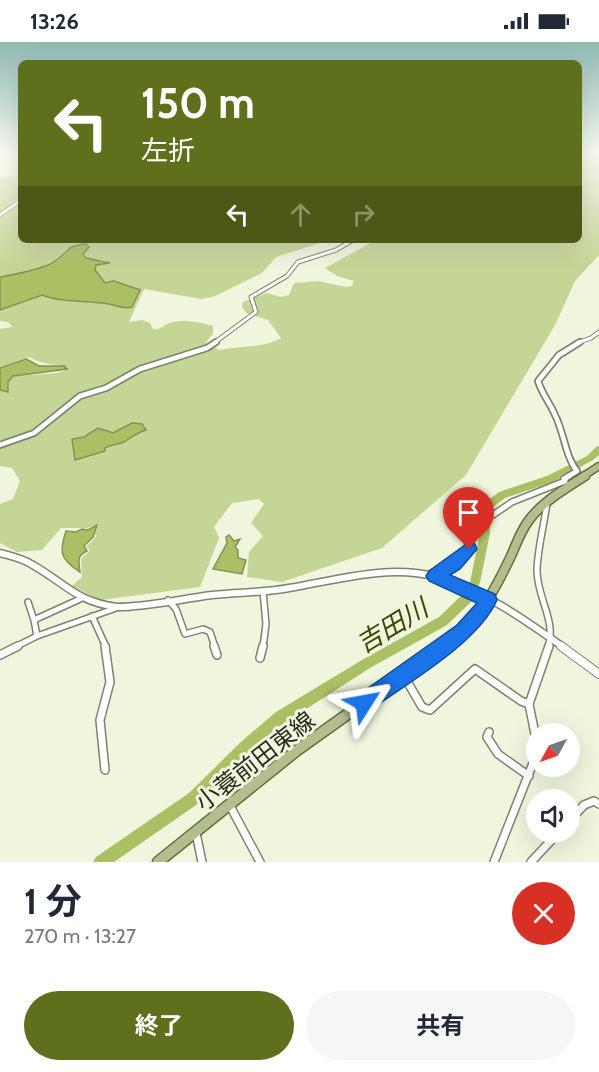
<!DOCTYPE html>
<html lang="ja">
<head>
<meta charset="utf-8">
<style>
	body { margin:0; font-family:Cabin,"Noto Sans JP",sans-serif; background:#f6f6f7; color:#1f2937; height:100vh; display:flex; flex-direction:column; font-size:22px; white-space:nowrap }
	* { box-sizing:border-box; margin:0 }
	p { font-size:20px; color:#747a83 }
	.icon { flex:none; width:33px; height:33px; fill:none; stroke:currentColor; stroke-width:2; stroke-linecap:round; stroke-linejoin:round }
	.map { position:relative; height:820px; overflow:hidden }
	.drawer { display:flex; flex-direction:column; background:#fff; flex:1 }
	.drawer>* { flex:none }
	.top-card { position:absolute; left:18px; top:18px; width:564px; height:183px; border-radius:9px; box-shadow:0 6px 24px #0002; background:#5f701c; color:#fff; overflow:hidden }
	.needle { width:39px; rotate:230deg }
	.controls { position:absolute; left:526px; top:681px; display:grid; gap:12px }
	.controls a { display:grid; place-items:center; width:54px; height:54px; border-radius:50%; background:#fff; box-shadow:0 6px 24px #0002; font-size:30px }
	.pin { position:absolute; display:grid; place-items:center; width:51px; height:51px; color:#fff; margin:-62px -26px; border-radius:50% 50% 50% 0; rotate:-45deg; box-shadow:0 0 6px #0007 }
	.pin .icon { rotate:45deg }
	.me { position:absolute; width:66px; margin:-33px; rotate:56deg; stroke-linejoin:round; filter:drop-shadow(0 0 4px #0008) }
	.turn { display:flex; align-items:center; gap:21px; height:126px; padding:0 24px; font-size:27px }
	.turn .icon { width:78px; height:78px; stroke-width:2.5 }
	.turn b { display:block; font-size:42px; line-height:51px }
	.lanes { display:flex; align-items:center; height:57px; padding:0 24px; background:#0003; justify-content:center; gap:30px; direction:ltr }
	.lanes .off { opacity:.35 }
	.round { display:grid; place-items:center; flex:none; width:63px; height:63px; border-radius:32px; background:#f6f6f7 }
	.head { display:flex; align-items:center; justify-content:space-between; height:102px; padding:0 24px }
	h1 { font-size:36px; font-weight:700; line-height:45px }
	.action { display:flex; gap:12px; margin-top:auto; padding:12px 24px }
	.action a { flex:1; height:69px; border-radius:36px; background:#5f701c; color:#fff; font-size:24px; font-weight:700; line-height:69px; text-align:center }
	.action a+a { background:#f6f6f7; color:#1f2937 }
	.status { display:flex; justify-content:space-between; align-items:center; height:42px; padding:0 30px; background:#fff; direction:ltr }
	.status svg { height:16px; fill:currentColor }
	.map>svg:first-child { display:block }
	.green { fill:#c5d595 }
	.water { fill:#abc065; stroke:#849351; stroke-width:1.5 }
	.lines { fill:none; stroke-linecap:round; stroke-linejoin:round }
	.river { fill:#abc065; fill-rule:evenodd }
	.minor-far3-casing { stroke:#7d846d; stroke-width:5 }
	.minor-far2-casing { stroke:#7d846d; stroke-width:8 }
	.minor-far1-casing { stroke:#7d846d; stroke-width:8 }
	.minor-casing { stroke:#7d846d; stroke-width:10 }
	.tertiary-far2-casing { stroke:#7d846d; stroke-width:4.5 }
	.tertiary-far1-casing { stroke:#7d846d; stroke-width:9 }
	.tertiary-casing { stroke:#7d846d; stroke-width:10 }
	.primary-far2-casing { stroke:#616e36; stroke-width:9 }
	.primary-far1-casing { stroke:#616e36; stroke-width:11 }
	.primary-casing { stroke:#616e36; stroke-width:13 }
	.minor-far3 { stroke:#fff; stroke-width:3 }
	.minor-far2 { stroke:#fff; stroke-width:4.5 }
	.minor-far1 { stroke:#fff; stroke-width:5 }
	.minor { stroke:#fff; stroke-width:7 }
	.tertiary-far2 { stroke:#fff; stroke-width:3 }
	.tertiary-far1 { stroke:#fff; stroke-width:6 }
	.tertiary { stroke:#fff; stroke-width:8 }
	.primary-far2 { stroke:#b3be8e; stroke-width:6 }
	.primary-far1 { stroke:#b3be8e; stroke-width:8 }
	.primary { stroke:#b3be8e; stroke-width:10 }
	.route { fill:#1a73e8; stroke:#114b97; stroke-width:1.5 }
	.labels { text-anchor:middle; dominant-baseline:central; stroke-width:6; stroke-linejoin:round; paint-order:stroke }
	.near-street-label { font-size:24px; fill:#282a21; stroke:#eff6dd }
	.near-water-label { font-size:26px; font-style:italic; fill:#3b4700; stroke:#eff6dd }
</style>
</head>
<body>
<div class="status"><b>13:26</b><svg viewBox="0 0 49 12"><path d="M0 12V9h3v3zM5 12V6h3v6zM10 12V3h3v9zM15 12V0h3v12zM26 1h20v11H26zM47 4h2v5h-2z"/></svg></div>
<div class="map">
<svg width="599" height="820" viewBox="0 0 599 820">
	<rect width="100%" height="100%" fill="#eff6dd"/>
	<!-- green -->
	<path class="green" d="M 579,111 L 599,111 L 599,213 L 575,239 L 555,283 L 466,433 L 382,506 L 282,540 L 247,535 L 249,510 L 263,494 L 251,481 L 264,462 L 259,457 L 232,461 L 214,485 L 219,496 L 200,545 L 101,558 L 72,544 L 82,535 L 81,517 L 90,508 L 86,505 L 96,495 L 95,491 L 98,483 L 87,486 L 61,486 L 42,508 L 17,510 L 0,501 L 0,462 L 13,457 L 20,439 L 12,426 L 0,424 L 0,349 L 10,350 L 8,347 L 9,339 L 14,334 L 58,331 L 69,327 C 55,321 43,323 29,315 L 0,325 L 0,287 L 12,285 L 8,280 L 0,279 L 0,268 L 42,253 C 66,264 99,256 126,267 L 140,248 L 105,241 L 95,228 L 96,223 L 107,222 L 107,219 L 86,216 L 84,209 L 67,206 C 50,227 26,230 0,235 L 0,136 L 21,134 L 21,198 L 329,198 L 276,215 L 262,231 L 213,255 L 201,257 L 144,247 L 129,280 L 142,278 L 150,281 L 153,287 C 160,288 161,285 167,282 C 180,276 199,280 213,284 L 213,292 L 206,300 L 219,308 C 241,303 261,307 281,296 L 268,278 L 246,271 L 242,265 L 243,260 L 266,251 L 281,255 L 289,253 L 294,241 L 318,239 L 346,245 L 352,244 L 354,239 L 337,234 L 325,226 L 376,198 L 579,198 Z"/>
	<!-- water -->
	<path class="water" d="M 86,202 L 89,205 L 83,212 L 86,216 L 110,221 L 96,223 L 95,228 L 105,241 L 114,239 L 140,248 L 132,265 C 124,268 117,263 109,262 C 87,258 61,261 42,253 L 0,268 L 0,235 C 17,232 35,229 50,222 C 68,213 62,204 86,202 Z
		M 26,317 L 39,324 L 65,324 L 65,326 L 68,327 L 13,334 L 8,340 L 8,350 L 0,348 L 0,326 Z
		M 132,381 L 142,382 L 146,388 C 139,390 131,395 124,400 C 118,403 111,402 105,406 L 105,409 L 75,418 L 72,397 L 84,395 L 98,386 L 113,391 Z
		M 97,483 L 93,495 L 84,504 L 87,509 C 76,514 79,520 80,530 C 60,517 59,510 66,489 L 76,490 L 82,487 L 88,488 Z
		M 229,493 L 234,499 L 240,497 L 235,505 L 238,508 L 238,516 L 246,518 L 242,532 L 213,527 L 227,501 L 226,495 Z"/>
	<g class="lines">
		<!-- river -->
		<path class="river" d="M 599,404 L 599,413 L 593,418 L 553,440 L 505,456 L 492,466 L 489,472 L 490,491 L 480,540 L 473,558 L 447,583 L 370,626 L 286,680 L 252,709 L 199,761 L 114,820 L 93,820 L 96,815 L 189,751 L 242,699 L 276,670 L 362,618 L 439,575 L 465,550 L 470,540 L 480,491 L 479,472 L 486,460 L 499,450 L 547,434 L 587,414 L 596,405 Z"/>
		<!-- minor-far3 casing -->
		<g class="minor-far3-casing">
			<path id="minor-far3" d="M 214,301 L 256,270 L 251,255 L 287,234 L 298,220 L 336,208 L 353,198
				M 577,301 L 591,296 L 599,290"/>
		</g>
		<!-- minor-far2 casing -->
		<g class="minor-far2-casing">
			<path id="minor-far2" d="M 0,403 L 34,391 L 80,354 L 106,346 L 140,327 L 207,306 L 216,300
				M 567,435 L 577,429 C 565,414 564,390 555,373 C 550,361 542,352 538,339 L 559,313 L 580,300"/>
		</g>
		<!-- minor-far1 casing -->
		<g class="minor-far1-casing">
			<path id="minor-far1" d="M 564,437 L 569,434
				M 547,461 C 544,483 538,505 537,527 C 536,554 557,579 548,605
				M 493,473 L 512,460 L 565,439
				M 435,534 L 462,513 L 481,484
				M 168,558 L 176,567 L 185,592 L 203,587 L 210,590 L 215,605
				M 28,560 L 34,578
				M 92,574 L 106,605
				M 37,594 L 34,578 L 80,557
				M 15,605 L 37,594 L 119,565
				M 263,605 L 266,582 L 263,549"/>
		</g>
		<!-- minor casing -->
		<g class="minor-casing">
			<path id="minor" d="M 214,604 L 217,613
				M 0,613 L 18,604
				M 260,616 L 263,604
				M 404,634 L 422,665 L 430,668 L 475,627 L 521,659 L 529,662
				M 489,690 L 487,695 L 498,712 L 529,734
				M 105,728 L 100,678 L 110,640 L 105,604
				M 229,762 L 260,820
				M 570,778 L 584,763 L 594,759 L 599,762
				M 196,791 L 202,820
				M 494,820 L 535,716 L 537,702 L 529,662 L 549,604
				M 531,820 L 559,790"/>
		</g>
		<!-- tertiary-far2 casing -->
		<g class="tertiary-far2-casing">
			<path id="tertiary-far2" d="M 0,173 L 21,158"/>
		</g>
		<!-- tertiary-far1 casing -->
		<g class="tertiary-far1-casing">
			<path id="tertiary-far1" d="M 0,511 C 10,514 21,516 31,522 C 64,540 76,560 117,565 C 149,565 180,557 212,553 C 237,550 263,551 289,546 C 337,538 388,522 437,535 C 483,548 525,578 563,605"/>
		</g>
		<!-- tertiary casing -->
		<g class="tertiary-casing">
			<path id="tertiary" d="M 561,604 L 599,632"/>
		</g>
		<!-- primary-far2 casing -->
		<g class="primary-far2-casing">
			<path id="primary-far2" d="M 582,435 L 599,424"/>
		</g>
		<!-- primary-far1 casing -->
		<g class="primary-far1-casing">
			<path id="primary-far1" d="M 441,605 C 479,578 491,556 511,514 C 516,503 520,491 527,481 C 540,461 565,447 585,434"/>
		</g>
		<!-- primary casing -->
		<g class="primary-casing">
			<path id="primary" d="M 158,820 L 296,709 L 443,604"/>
		</g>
		<!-- minor-far3 -->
		<use href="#minor-far3" class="minor-far3"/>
		<!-- minor-far2 -->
		<use href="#minor-far2" class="minor-far2"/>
		<!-- minor-far1 -->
		<use href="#minor-far1" class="minor-far1"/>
		<!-- minor -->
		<use href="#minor" class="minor"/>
		<!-- tertiary-far2 -->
		<use href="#tertiary-far2" class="tertiary-far2"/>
		<!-- tertiary-far1 -->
		<use href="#tertiary-far1" class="tertiary-far1"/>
		<!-- tertiary -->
		<use href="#tertiary" class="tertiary"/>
		<!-- primary-far2 -->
		<use href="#primary-far2" class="primary-far2"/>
		<!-- primary-far1 -->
		<use href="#primary-far1" class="primary-far1"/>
		<!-- primary -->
		<use href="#primary" class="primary"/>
	</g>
	<!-- sky -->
	<linearGradient id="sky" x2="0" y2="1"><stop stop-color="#8fb9b4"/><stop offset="0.49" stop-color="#f8fbf0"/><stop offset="1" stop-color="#f8fbf0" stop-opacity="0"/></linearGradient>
	<rect width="599" height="225" fill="url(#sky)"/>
	<!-- route -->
	<path class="route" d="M 469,500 L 475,502 L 477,507 L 460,527 L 450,533 L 495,552 L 497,558 C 478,601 409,640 370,668 L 364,670 L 357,668 L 354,661 L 357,654 L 457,583 L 477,561 L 429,539 L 426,534 L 429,529 Z"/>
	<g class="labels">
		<!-- near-street labels -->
		<g class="near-street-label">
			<text transform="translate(255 719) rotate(-38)">小蓑前田東線</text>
		</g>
		<!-- near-water labels -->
		<g class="near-water-label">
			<text transform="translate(392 584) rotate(-31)">吉田川</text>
		</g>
	</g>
</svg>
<div class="controls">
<a><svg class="needle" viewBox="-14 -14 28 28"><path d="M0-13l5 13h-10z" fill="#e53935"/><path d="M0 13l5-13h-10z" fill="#747a83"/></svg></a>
<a><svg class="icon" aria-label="sound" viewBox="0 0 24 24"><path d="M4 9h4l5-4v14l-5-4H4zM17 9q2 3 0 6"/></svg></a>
</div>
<div class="pin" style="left:469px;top:507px;background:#d93025"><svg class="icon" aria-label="arrive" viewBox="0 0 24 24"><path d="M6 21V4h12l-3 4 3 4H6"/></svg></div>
<svg class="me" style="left:364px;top:661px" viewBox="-20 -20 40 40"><path d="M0-17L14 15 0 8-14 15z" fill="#1a73e8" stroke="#fff" stroke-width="4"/></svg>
<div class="top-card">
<div class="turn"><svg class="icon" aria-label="left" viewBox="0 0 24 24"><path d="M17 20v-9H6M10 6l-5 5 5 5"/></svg><div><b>150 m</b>左折</div></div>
<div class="lanes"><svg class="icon" aria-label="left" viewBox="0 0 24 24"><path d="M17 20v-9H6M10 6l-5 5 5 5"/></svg><svg class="icon off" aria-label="ahead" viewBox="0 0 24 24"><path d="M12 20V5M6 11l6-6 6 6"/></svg><svg class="icon off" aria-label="right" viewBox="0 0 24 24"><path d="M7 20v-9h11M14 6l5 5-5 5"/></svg></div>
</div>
</div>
<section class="drawer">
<div class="head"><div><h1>1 分</h1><p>270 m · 13:27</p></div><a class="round" style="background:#d93025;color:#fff"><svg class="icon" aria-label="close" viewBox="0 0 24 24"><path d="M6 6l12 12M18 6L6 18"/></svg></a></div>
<div class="action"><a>終了</a><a>共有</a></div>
</section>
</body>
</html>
